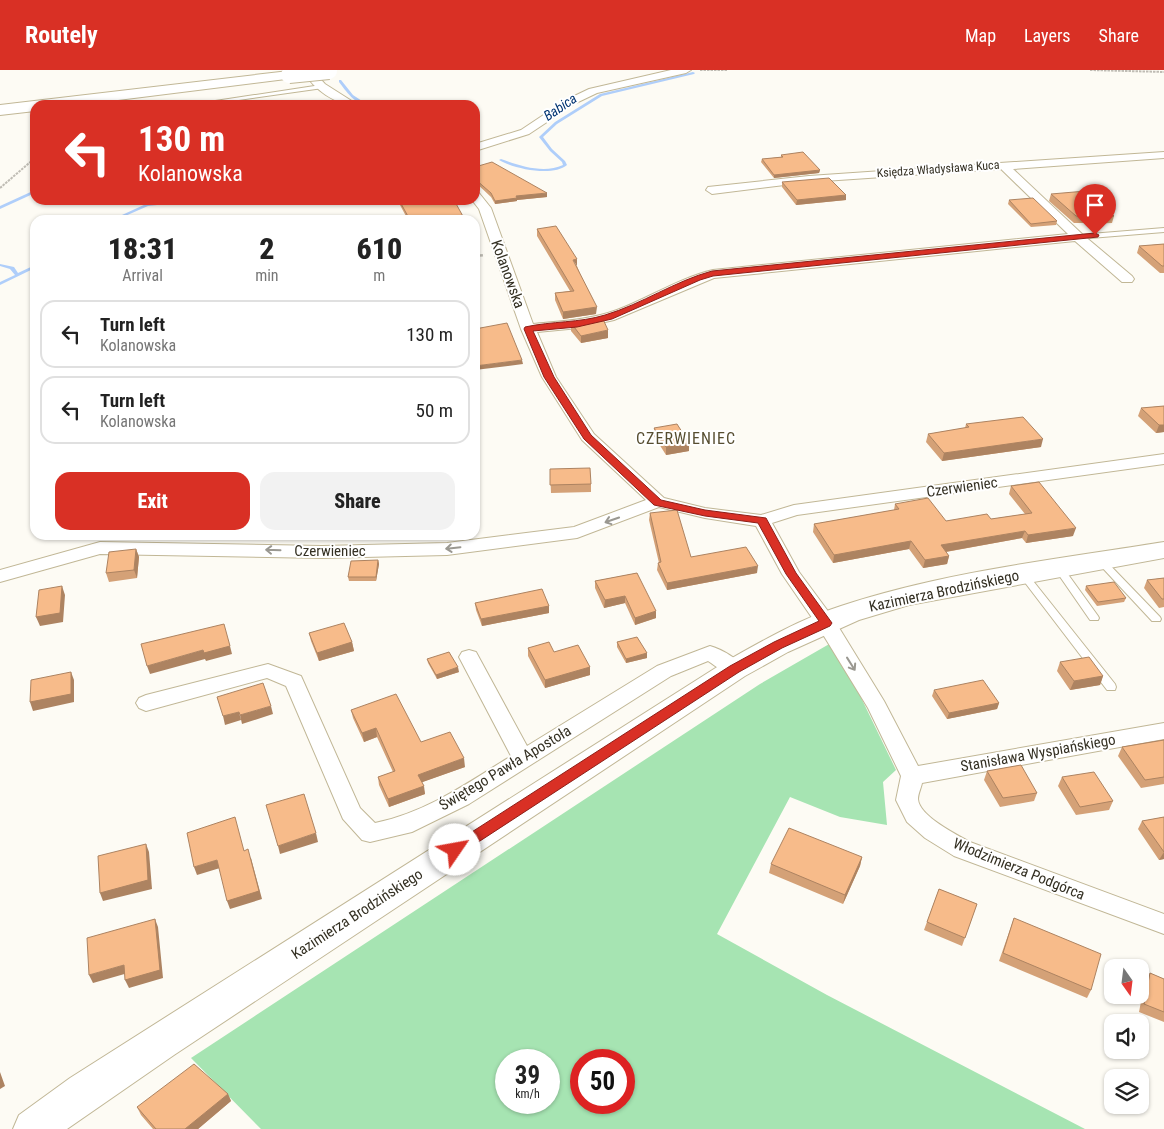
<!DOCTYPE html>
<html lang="en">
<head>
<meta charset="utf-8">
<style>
	body { margin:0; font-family:"Roboto Condensed",sans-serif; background:#f2f2f2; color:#222; height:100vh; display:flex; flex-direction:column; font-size:19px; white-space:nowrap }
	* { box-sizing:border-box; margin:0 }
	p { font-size:16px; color:#767676 }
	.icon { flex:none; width:28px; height:28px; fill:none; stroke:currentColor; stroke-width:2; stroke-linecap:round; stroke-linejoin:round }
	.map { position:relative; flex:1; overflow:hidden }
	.drawer { position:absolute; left:30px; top:145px; width:450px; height:325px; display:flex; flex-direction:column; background:#fff; border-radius:15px; box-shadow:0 1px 4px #0004 }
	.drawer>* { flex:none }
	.top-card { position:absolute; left:30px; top:30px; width:450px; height:105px; border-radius:15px; box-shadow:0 1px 4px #0004; background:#d93025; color:#fff; overflow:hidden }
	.needle { width:32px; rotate:166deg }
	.tools { position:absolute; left:1104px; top:889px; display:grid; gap:10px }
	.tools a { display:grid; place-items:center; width:45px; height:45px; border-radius:10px; background:#fff; box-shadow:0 1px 4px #0004; font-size:25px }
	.speed { position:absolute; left:495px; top:979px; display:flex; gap:10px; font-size:25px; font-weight:700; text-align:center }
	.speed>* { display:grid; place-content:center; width:65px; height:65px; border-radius:50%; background:#fff; box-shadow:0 1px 4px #0004; line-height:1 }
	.speed small { font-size:12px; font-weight:400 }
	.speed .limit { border:8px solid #d22; background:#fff; color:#111 }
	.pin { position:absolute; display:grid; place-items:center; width:42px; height:42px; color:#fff; margin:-51px -21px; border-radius:50% 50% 50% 0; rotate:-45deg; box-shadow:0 0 5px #0007 }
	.pin .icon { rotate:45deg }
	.me { position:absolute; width:55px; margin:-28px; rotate:57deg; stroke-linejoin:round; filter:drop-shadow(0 0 4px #0008) }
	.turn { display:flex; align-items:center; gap:18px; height:105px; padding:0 25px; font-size:22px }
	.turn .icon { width:65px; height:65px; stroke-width:2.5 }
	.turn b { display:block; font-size:35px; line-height:42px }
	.eta { display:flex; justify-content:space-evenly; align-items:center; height:85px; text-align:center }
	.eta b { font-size:30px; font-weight:800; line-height:35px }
	.button { display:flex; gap:10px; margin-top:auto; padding:10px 25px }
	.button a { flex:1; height:58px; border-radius:15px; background:#d93025; color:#fff; font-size:20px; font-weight:800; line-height:58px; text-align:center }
	.button a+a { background:#f2f2f2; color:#222 }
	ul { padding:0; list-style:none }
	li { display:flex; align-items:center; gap:15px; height:68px; margin:0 10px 8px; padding:0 15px; border:2px solid #e0e0e0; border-radius:15px }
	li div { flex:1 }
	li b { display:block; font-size:19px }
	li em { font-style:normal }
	header { display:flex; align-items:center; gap:30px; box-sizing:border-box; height:70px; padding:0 25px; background:#d93025; color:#fff }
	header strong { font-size:24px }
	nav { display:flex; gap:28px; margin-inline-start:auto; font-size:18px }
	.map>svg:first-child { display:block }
	.green { fill:#a6e4b2; fill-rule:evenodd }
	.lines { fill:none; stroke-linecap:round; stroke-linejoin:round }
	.stream { fill:#afcefa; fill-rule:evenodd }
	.lane-casing { stroke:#c1b796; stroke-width:2 }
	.street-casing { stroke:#c1b796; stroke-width:2 }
	.secondary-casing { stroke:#c1b796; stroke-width:2 }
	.primary-casing { stroke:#c1b796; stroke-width:2 }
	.path-far1 { stroke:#bfbcb4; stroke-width:2; stroke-dasharray:2.5 1; stroke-linecap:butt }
	.path { stroke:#bfbcb4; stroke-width:2.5; stroke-dasharray:3 2; stroke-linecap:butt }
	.lane { fill:#fff; fill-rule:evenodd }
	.street { fill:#fff; fill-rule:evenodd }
	.secondary { fill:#fff; fill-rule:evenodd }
	.primary { fill:#fff; fill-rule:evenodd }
	.primary-bridge-casing { stroke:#c1b796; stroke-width:18; stroke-linecap:butt }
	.primary-bridge { stroke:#fff; stroke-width:16 }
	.wall { fill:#d4a177 }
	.shaded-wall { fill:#ad8361 }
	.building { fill:#f7bb8a; stroke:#ad8361 }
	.oneway { stroke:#9a9891 }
	.route { fill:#d93025; stroke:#8d1f18 }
	.labels { text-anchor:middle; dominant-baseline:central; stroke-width:4; stroke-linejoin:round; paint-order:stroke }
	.far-street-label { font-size:12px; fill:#343023; stroke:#fff }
	.far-water-label { font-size:14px; font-style:italic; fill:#033573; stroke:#fff }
	.street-label { font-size:15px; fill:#343023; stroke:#fff }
	.neighbourhood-label { font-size:16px; letter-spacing:1px; fill:#574e31; stroke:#fff }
</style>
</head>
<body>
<header>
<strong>Routely</strong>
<nav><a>Map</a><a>Layers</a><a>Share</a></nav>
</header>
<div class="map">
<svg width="1164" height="1059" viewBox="0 0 1164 1059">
	<rect width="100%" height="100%" fill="#fdfbf4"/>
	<!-- green -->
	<path class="green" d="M 831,573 L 839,582 L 896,700 L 883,712 L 887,755 L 840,747 L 790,727 L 717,864 L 827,925 L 1085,1059 L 261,1059 L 191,988 L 760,614 ZM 506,990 L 549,990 L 549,1032 L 506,1032 ZM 581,990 L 624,990 L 624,1032 L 581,1032 Z"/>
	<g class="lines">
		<!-- stream -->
		<path class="stream" d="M 693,2 L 695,3 L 694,4 L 602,26 L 557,54 L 543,67 L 552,79 L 565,91 L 567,95 C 553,107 514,99 499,90 L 501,89 C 520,96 544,104 563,95 L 562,92 L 550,81 L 539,67 L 555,52 L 600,24 Z
			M 339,10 L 341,10 L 353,25 L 368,35 C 355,35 346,21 339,12 Z
			M 35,120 L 35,123 L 0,139 L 0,136 Z
			M 183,130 L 197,130 L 195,131 L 148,136 L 116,150 L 111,150 L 146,134 Z
			M 0,194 L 14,197 L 18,203 L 35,195 L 35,198 L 0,215 L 0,212 L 15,205 L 10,199 L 0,196 Z"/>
		<!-- lane casing -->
		<g class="lane-casing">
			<path id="lane" d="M 321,15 L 323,16 L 323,18 L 204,35 L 189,35 Z
				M 1164,158 L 1164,162 L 1078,169 L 1075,167 L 1078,165 Z
				M 1101,488 L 1104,489 L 1160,547 L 1161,549 L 1160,551 L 1152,551 L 1098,493 L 1096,491 Z
				M 1059,495 L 1062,496 L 1098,546 L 1099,548 L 1098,550 L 1090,550 L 1054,498 Z
				M 1023,501 L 1026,502 L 1115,614 L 1116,617 L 1115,620 L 1107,620 L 1020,506 L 1018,504 L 1020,502 Z"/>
		</g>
		<!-- street casing -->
		<g class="street-casing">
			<path id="street" d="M 302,0 L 312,0 L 325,14 L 358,35 C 334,35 315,20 302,0 Z
				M 671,0 L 691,0 L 686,3 L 597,23 L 574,34 L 529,64 L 475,81 L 475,74 L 521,60 L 566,30 L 589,19 Z
				M 1164,82 L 1164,88 L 1013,99 L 1082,164 L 1132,206 L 1134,209 L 1132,212 L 1122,212 L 1075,171 L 714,208 L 614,250 L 579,258 L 537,262 L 556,307 L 594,364 L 664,428 L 705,438 L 761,445 L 794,435 L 1164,384 L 1164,394 L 797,445 L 772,453 L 799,502 L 833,548 L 884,631 L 918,696 L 1164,653 L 1164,669 L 922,713 C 921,718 918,724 918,729 C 919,746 957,765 970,772 L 1164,844 L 1164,864 L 954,786 L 925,768 L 907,752 L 896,730 L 901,706 L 868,638 L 819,558 L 782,504 L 756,456 L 705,448 L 659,437 L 577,468 L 447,485 L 322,488 L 100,484 L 0,512 L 0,500 L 100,472 L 322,476 L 447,473 L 574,457 L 646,430 L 582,370 L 542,307 L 521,259 L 479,139 L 472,130 L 475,130 L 475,122 L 479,123 L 491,138 L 533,254 C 562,251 590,250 617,240 C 649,228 679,208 713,200 L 1068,164 L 1001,99 L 809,112 L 712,124 L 706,120 L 708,117 L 809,106 Z
				M 710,576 C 721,579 739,589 745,599 L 742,604 C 729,608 719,598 708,591 L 671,606 L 469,734 L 412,762 L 370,772 L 362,770 L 343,749 L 286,616 L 267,608 L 146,641 L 139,638 L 136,633 L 139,628 L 146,625 L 268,594 L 301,606 L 360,738 L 375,753 C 425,743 468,713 511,686 L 459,587 L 462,582 L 469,580 L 476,582 L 527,676 L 657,596 Z"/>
		</g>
		<!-- secondary casing -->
		<g class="secondary-casing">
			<path id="secondary" d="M 1164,472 L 1164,488 L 909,535 L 859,550 L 788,582 L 745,606 L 174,985 L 67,1059 L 13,1059 L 19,1045 L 70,1008 L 725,592 C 762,571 800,549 841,536 C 942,502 1058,489 1164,472 Z"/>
		</g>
		<!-- primary casing -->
		<g class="primary-casing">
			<path id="primary" d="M 289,1 L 294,2 L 296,5 L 294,8 L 78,35 L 35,35 L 35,41 L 0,45 L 0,35 Z"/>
		</g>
		<!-- path-far1 -->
		<path class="path-far1" d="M 700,0 L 727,0
			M 1090,0 L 1164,2
			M 0,118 L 35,88"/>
		<!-- path -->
		<path class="path" d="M 475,186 L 485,185"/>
		<!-- lane -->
		<use href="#lane" class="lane"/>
		<!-- street -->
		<use href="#street" class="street"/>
		<!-- secondary -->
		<use href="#secondary" class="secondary"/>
		<!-- primary -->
		<use href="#primary" class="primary"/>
		<!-- primary-bridge casing -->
		<g class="primary-bridge-casing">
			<path id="primary-bridge" d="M 289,5 L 329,1"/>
		</g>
		<!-- primary-bridge -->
		<use href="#primary-bridge" class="primary-bridge"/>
	</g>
	<!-- wall -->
	<path class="wall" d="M 781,85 L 820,100 L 819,103 L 774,108 L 761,92 L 762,89 L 781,87 Z
		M 475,97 L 547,127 L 517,130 L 517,131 L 495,134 L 491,127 L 475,112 Z
		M 782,112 L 846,125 L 846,130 L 796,135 L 782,117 Z
		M 1051,124 L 1114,146 L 1112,153 L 1086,154 L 1084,153 L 1074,153 L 1049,131 Z
		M 399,130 L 465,150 L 408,150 L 400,135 Z
		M 1009,130 L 1057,151 L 1056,155 L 1031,157 L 1008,134 Z
		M 537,159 L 577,196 L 596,244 L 563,249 L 555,230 L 555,223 L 570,221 L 537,166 Z
		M 1164,174 L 1164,203 L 1160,203 L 1137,183 L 1139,176 Z
		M 571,253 L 608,268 L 581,273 L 571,261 Z
		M 1164,336 L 1164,362 L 1156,363 L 1138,346 L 1141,338 Z
		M 966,354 L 1041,377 L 942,391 L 926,372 L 928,364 L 965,358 Z
		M 654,358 L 689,373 L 689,381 L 666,385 L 654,366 Z
		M 550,399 L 591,414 L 591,422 L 551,423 Z
		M 1011,416 L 1073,466 L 1026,473 L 1022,468 L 946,482 L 949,486 L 947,494 L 923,498 L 909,479 L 833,493 L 813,462 L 814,454 L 894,440 L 895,434 L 946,451 L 991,449 L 1025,444 L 1009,424 Z
		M 650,443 L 691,487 L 757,503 L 667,520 L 657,500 L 658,493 L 659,493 L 649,450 Z
		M 136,479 L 139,487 L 137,508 L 109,512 L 106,503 Z
		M 378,490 L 379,494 L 376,511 L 349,511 L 348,507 Z
		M 637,503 L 656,548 L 635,555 L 625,533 L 604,538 L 595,518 L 595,511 Z
		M 1164,508 L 1164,537 L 1159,538 L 1144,518 L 1147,510 Z
		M 1086,516 L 1126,528 L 1124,532 L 1097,536 L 1085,520 Z
		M 475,533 L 549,536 L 549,543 L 482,556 L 476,540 Z
		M 309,563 L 352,572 L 354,581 L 319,591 L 311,571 Z
		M 617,572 L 647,583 L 647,588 L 626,593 L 617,577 Z
		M 528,578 L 554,582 L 590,597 L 590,605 L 545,618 L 528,586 Z
		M 427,589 L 459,602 L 437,609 L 428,593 Z
		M 1060,592 L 1103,606 L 1100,615 L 1070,620 L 1057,601 Z
		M 934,620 L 999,633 L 997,639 L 947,649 L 932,626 Z
		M 351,640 L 421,672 L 465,697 L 422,712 L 425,724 L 389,737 L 379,715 L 378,707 L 393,702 L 377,667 L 364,672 L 353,648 Z
		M 1164,670 L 1164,714 L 1141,718 L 1118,686 L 1122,677 Z
		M 987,701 L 1037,723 L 1034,731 L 1000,737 L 984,710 Z
		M 1062,707 L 1113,731 L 1109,740 L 1076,745 L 1058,716 Z
		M 1164,747 L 1164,789 L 1159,790 L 1138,759 L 1142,751 Z
		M 862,787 L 860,796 L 843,834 L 769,803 L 771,794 Z
		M 939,819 L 977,834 L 962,876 L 924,860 Z
		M 1014,848 L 1091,920 L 1087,928 L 999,891 Z
		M 1150,903 L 1164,909 L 1164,952 L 1139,942 L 1145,911 Z
		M 228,1024 L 231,1031 L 198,1059 L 153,1059 L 141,1045 L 137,1037 Z"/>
	<!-- shaded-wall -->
	<path class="shaded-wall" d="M 820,100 L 819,103 L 774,108 L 774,105 Z
		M 547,123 L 547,127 L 517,130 L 517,131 L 495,134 L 495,131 L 516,126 Z
		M 846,125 L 846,130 L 796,135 L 797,130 Z
		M 577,189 L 577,196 L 573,190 Z
		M 597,237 L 596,244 L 563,249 L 563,242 Z
		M 608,260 L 608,268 L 581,273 L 581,266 Z
		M 522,290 L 523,294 L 475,300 L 475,296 Z
		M 1159,355 L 1164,355 L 1164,362 L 1156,363 Z
		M 1043,369 L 1041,377 L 942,391 L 944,383 Z
		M 689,373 L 689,381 L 666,385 L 666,377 Z
		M 1076,458 L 1073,466 L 1026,473 L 1028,465 Z
		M 1025,461 L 1022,468 L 939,483 L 941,475 Z
		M 911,471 L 909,479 L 833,493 L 834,485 Z
		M 136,479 L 139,487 L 137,508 L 134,500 Z
		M 949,486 L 947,494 L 923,498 L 925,490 Z
		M 378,490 L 379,494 L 376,511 L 376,507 Z
		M 758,496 L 757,503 L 667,520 L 667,513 Z
		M 62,516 L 65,525 L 63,552 L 40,556 L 36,547 Z
		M 625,526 L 625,533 L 604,538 L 605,530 Z
		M 549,536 L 549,543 L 482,556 L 481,549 Z
		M 656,541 L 656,548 L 635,555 L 635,548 Z
		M 352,572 L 354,581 L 319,591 L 317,583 Z
		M 230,576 L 232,584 L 206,591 L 205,589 L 150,604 L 147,596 L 203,580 Z
		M 647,583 L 647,588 L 626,593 L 626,589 Z
		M 458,597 L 459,602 L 437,609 L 436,605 Z
		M 590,597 L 590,605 L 545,618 L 545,610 Z
		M 71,602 L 74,610 L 74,632 L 33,641 L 30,632 Z
		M 1103,606 L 1100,615 L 1070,620 L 1074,611 Z
		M 999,633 L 997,639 L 947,649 L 949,643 Z
		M 271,636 L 273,644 L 242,654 L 240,645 Z
		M 239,642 L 241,650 L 225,655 L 223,646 Z
		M 376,658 L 377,667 L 364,672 L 362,663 Z
		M 464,688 L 465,697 L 420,713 L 418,705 Z
		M 424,716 L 425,724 L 389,737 L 388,729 Z
		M 316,763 L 318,772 L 280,784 L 278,776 Z
		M 146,774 L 149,782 L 152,819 L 103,831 L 100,823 Z
		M 1164,782 L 1164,789 L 1159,790 Z
		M 862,787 L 860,796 L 843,834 L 845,825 Z
		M 251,788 L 262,829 L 230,839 L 227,831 Z
		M 217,790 L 220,798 L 197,805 L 194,797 Z
		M 155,849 L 158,857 L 163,908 L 129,918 L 125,910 Z
		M 124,895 L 128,903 L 93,913 L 89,905 Z
		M 0,1002 L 5,1016 L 0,1019 Z
		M 228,1024 L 231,1031 L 198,1059 L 185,1059 Z"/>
	<!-- building -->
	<path class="building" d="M 803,82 L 820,100 L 774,105 L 762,89 L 783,87 L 781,85 Z
		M 492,92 L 547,123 L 516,126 L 517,128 L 495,131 L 491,123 L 475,109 L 475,97 Z
		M 829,108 L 846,125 L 797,130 L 782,112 Z
		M 1086,121 L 1114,146 L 1088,147 L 1086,146 L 1076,146 L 1051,124 Z
		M 1033,128 L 1057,151 L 1031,154 L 1009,130 Z
		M 399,130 L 454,130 L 465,150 L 410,150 Z
		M 556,156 L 577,189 L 573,190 L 597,237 L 563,242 L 555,223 L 574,221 L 537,159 Z
		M 1164,174 L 1164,196 L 1162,196 L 1139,176 Z
		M 602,247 L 608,260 L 581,266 L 571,253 Z
		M 507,253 L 522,290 L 475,296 L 475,259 Z
		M 1164,336 L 1164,355 L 1159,355 L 1141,338 Z
		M 1023,347 L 1043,369 L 944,383 L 928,364 L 969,357 L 966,354 Z
		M 677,354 L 689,373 L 666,377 L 654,358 Z
		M 590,398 L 591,414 L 550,415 L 550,399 Z
		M 1039,412 L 1076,458 L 1028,465 L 1025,461 L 941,475 L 949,486 L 925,490 L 911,471 L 834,485 L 814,454 L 899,439 L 895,434 L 928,428 L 946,451 L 987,444 L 991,449 L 1032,443 L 1011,416 Z
		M 677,440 L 691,487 L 746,477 L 758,496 L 667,513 L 658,493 L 661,492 L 650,443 Z
		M 136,479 L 134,500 L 106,503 L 109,482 Z
		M 378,490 L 376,507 L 348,507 L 351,491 Z
		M 637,503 L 656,541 L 635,548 L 625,526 L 605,530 L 595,511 Z
		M 1164,508 L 1164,529 L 1162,529 L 1147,510 Z
		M 1114,512 L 1126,528 L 1098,532 L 1086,516 Z
		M 62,516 L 60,543 L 36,547 L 39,520 Z
		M 542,519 L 549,536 L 481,549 L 475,533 Z
		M 344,553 L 352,572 L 317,583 L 309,563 Z
		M 224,554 L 230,576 L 204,583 L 203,580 L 147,596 L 141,574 Z
		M 637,567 L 647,583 L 626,589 L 617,572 Z
		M 549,572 L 554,582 L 578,575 L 590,597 L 545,610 L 528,578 Z
		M 449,582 L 458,597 L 436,605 L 427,589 Z
		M 1089,587 L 1103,606 L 1074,611 L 1060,592 Z
		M 71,602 L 71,624 L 30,632 L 31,610 Z
		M 983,610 L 999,633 L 949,643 L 934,620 Z
		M 263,613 L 271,636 L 240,645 L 239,642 L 223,646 L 217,627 Z
		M 396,624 L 421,672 L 450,662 L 464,688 L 418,705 L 424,716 L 388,729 L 378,707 L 395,701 L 376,658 L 362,663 L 351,640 Z
		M 1164,670 L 1164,707 L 1145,710 L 1122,677 Z
		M 1021,695 L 1037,723 L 1003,728 L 987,701 Z
		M 1094,702 L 1113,731 L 1080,737 L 1062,707 Z
		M 304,724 L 316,763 L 278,776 L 266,735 Z
		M 235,747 L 244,781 L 248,779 L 259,821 L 227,831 L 217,790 L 194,797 L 187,763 Z
		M 1164,747 L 1164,782 L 1142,751 Z
		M 789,758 L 862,787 L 845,825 L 771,794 Z
		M 146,774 L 148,810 L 100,823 L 98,786 Z
		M 939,819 L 977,834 L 965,868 L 927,852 Z
		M 1014,848 L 1101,884 L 1091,920 L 1003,883 Z
		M 155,849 L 160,900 L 125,910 L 124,895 L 89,905 L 87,868 Z
		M 1150,903 L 1164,909 L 1164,942 L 1144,934 Z
		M 194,994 L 228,1024 L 185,1059 L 156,1059 L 137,1037 Z"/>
	<!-- one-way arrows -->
	<defs><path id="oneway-shaft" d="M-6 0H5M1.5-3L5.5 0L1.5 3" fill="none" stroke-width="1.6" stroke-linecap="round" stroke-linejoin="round" transform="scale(1.25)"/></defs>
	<g class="oneway">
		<use href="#oneway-shaft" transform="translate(612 450) rotate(161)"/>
		<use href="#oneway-shaft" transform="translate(453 478) rotate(174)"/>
		<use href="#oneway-shaft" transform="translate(273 480) rotate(-178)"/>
		<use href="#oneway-shaft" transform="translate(851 594) rotate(58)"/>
	</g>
	<!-- route -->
	<path class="route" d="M 1095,163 L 1099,165 L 1098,167 L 713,206 L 700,210 L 612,249 L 577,257 L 533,261 L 554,307 L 591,365 L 661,430 L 705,440 L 766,448 L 796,503 L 832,553 L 830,556 L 782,578 L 739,602 L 460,784 L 455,786 L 450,784 L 448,780 L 450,776 L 730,596 L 774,572 L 819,551 L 786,504 L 758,453 L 705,446 L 654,435 L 584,369 L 544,307 L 524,259 L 525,257 C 552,251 579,253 605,245 C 642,234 675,211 712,201 Z"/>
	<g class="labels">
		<!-- far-street labels -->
		<g class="far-street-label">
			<text transform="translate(938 99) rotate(-4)">Księdza Władysława Kuca</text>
		</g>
		<!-- far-water labels -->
		<g class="far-water-label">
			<text transform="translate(560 37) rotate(-34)">Babica</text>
		</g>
		<!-- street labels -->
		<g class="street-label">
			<text transform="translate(508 204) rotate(70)">Kolanowska</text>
			<text transform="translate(962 417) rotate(-8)">Czerwieniec</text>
			<text x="330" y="481">Czerwieniec</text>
			<text transform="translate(944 521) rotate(-12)">Kazimierza Brodzińskiego</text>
			<text transform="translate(1038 683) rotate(-10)">Stanisława Wyspiańskiego</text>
			<text transform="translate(505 698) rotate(-31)">Świętego Pawła Apostoła</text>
			<text transform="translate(1019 799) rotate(22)">Włodzimierza Podgórca</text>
			<text transform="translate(357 844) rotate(-33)">Kazimierza Brodzińskiego</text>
		</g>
		<!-- neighbourhood labels -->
		<g class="neighbourhood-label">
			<text x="686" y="368">CZERWIENIEC</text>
		</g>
	</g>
</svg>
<div class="tools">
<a><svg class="needle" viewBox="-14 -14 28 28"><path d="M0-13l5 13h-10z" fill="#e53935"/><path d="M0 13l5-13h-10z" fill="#767676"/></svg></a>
<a><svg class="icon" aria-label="sound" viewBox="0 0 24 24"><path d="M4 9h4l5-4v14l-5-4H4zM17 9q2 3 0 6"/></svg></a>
<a><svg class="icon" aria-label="layers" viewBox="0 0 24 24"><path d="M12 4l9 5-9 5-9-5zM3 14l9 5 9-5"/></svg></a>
</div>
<div class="speed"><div>39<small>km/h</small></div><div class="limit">50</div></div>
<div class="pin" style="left:1095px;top:165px;background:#d93025"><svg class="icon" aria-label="arrive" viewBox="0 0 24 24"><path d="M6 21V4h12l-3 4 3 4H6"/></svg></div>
<svg class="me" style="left:455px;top:780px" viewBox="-20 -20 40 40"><circle r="19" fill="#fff"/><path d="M0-13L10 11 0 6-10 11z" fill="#d93025"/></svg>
<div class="top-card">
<div class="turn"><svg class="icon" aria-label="left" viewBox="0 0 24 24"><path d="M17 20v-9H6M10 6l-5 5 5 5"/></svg><div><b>130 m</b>Kolanowska</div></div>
</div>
<section class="drawer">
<div class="eta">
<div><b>18:31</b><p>Arrival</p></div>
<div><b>2</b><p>min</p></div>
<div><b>610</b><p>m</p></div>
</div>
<ul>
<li><svg class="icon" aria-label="left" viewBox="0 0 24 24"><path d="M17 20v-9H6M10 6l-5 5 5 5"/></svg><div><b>Turn left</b><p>Kolanowska</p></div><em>130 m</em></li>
<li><svg class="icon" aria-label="left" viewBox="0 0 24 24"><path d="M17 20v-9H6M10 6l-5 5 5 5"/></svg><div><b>Turn left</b><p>Kolanowska</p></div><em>50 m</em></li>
</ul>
<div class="button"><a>Exit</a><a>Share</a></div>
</section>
</div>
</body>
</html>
